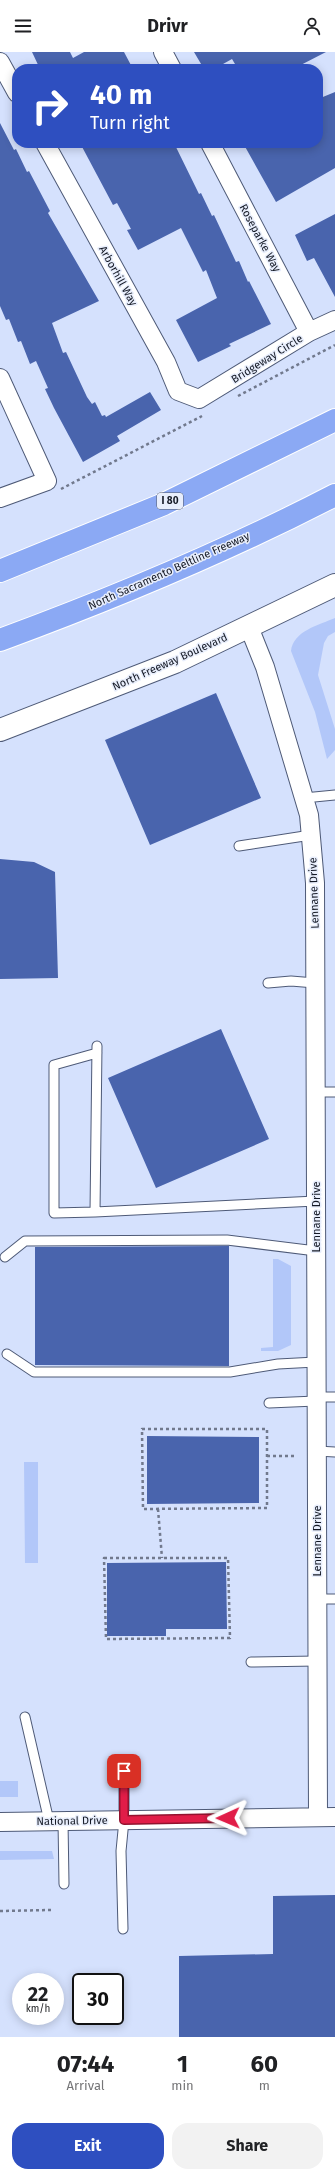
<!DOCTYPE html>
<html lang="en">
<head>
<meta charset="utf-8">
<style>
	body { margin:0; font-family:"Fira Sans",sans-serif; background:#f2f2f2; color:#202124; height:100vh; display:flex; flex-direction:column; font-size:15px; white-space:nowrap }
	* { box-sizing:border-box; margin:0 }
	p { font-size:13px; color:#757577 }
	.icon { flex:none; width:22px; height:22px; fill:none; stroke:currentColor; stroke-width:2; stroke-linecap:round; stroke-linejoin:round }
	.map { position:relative; height:1985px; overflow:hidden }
	.sheet { display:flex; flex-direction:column; background:#fff; flex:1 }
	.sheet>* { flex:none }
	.hud { position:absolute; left:12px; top:12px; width:311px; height:84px; border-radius:16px; box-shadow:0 2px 10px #0003; background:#2e4fc0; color:#fff; overflow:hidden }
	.speed { position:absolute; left:12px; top:1921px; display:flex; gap:8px; font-size:20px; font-weight:700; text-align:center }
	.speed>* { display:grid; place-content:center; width:52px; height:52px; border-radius:50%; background:#fff; box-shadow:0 2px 10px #0003; line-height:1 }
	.speed small { font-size:10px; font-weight:400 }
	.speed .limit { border:2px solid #111; border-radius:6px; background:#fff; color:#111 }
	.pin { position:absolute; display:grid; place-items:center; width:34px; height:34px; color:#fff; margin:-17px; border-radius:8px; box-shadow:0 2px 6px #0006 }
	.me { position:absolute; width:44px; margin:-22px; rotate:269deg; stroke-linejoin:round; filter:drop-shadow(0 0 3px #0008) }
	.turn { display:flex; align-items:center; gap:14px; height:84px; padding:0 12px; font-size:18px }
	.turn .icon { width:52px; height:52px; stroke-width:2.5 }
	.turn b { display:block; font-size:28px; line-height:34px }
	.eta { display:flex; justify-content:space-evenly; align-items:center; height:68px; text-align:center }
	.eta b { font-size:24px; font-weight:700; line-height:28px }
	.primary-button { display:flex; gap:8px; margin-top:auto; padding:8px 12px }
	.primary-button a { flex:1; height:46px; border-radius:16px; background:#2e4fc0; color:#fff; font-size:16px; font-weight:700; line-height:46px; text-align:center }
	.primary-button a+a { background:#f2f2f2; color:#202124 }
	header { display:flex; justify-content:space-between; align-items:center; height:52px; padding:0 12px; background:#fff; font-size:18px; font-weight:700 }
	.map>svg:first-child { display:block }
	.green { fill:#b2c7f9 }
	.building { fill:#4964ad }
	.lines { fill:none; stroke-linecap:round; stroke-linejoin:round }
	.service-casing { stroke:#4e5a77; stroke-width:11 }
	.minor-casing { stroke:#4e5a77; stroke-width:20 }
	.tertiary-casing { stroke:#4e5a77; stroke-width:24 }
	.motorway-casing { stroke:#fff; stroke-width:24 }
	.path { stroke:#71798d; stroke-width:2.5; stroke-dasharray:3 3; stroke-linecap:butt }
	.service { stroke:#fff; stroke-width:9 }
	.minor { stroke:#fff; stroke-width:18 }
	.tertiary { stroke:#fff; stroke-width:22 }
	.motorway { stroke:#8ba9f4; stroke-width:22 }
	.route-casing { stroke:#92132f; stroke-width:10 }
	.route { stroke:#e11d48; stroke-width:7 }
	.labels { text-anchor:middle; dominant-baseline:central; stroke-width:3; stroke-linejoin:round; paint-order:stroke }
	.shield { fill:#e8eefc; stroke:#535865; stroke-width:1 }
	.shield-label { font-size:10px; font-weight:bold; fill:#131824 }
	.street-label { font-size:11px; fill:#131824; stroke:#e8eefc }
</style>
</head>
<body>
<header><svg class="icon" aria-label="menu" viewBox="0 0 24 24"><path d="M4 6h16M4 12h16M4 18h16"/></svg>Drivr<svg class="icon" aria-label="person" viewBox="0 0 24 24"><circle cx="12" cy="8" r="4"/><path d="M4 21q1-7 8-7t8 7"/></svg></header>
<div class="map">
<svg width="335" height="1985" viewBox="0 0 335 1985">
	<rect width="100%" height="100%" fill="#d5e1fd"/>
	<!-- green -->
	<path class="green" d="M 335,566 L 335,580 L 328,584 L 324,591 L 318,623 L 335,677 L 335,698 L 327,707 L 315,660 L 291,599 C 293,579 319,573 335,566 Z
		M 273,1207 L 278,1207 L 291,1214 L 291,1293 L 278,1299 L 261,1299 L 261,1296 L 273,1295 Z
		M 24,1410 L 38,1410 L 38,1511 L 25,1511 Z
		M 0,1729 L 18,1729 L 18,1745 L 0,1745 Z
		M 0,1799 L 52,1799 L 54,1807 L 0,1808 Z"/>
	<!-- building -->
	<path class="building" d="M 32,0 L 70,0 L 73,6 L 84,0 L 124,0 L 133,17 L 40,17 Z
		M 194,0 L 326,0 L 293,17 L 238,17 L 232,7 L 214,17 L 204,17 Z
		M 335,40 L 335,116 L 276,150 L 243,91 L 318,91 L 318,47 Z
		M 0,71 L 14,98 L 16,97 L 27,120 L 29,119 L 50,159 L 48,161 L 99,249 L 52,271 L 63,301 L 66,300 L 87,345 L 92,352 L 95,350 L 102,364 L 105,363 L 106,365 L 150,340 L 161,358 L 117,384 L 120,389 L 83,410 L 54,356 L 45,337 L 48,336 L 36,309 L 30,312 L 21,289 L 18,290 L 9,267 L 6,268 L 0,254 Z
		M 80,91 L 174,91 L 199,142 L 201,141 L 212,164 L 214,163 L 236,210 L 239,209 L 248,230 L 249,229 L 271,272 L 229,292 L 231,294 L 198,310 L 176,268 L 217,246 L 206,218 L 203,220 L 181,176 L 138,198 L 127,178 L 131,177 L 117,151 L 113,153 Z
		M 335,162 L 335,245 L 314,206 L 307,209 L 295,183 Z
		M 216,641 L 261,746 L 150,793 L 105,688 Z
		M 0,807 L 34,810 L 55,820 L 58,926 L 0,927 Z
		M 221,977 L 269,1087 L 156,1136 L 108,1026 Z
		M 229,1194 L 229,1314 L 35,1313 L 35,1195 Z
		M 147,1384 L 259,1385 L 259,1451 L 147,1452 Z
		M 226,1510 L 227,1577 L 166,1577 L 166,1584 L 107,1584 L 107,1511 Z
		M 335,1843 L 335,1985 L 179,1985 L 179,1904 L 273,1902 L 273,1844 Z"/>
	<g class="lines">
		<!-- service casing -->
		<g class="service-casing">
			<path id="service" d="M 304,746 L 335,743
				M 239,794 L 311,783
				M 268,931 L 291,929 L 315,931
				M 97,994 L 95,1160 L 316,1149
				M 315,1040 L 335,1040
				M 95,1160 L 54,1161 L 54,1013 L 97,1001
				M 5,1205 L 25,1189 L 227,1188 L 316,1199
				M 7,1302 L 34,1320 L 230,1320 L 278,1312 L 316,1310
				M 316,1345 L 335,1345
				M 269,1351 L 316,1349
				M 317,1399 L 335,1400
				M 317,1547 L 335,1547
				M 251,1610 L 317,1609
				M 25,1665 L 49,1769
				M 63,1769 L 64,1832
				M 123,1877 L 121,1799 L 124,1768 L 124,1719"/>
		</g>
		<!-- minor casing -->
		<g class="minor-casing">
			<path id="minor" d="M 163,0 L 172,17
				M 0,10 L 17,41
				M 45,91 L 166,310 L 178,339 L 199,347 L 309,280 L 335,268
				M 210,91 L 309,280
				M 0,326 L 47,429 L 0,446
				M 249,575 L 265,615 L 309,763 L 315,831 L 318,1765
				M 0,1770 L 335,1765"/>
		</g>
		<!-- tertiary casing -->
		<g class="tertiary-casing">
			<path id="tertiary" d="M 0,678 L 175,610 L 335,533"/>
		</g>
		<!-- motorway casing -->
		<g class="motorway-casing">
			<path id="motorway" d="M 0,519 L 164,452 L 335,368
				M 0,588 C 114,546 227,499 335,443"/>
		</g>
		<!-- path -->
		<path class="path" d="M 238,344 L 335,293
			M 61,437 L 202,364
			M 142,1377 L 267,1377 L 267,1456 L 143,1457 Z
			M 267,1404 L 296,1404
			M 158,1457 L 162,1506
			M 104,1506 L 228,1506 L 230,1586 L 106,1587 Z
			M 0,1859 L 51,1858"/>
		<!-- service -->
		<use href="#service" class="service"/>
		<!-- minor -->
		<use href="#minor" class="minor"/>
		<!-- tertiary -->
		<use href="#tertiary" class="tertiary"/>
		<!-- motorway -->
		<use href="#motorway" class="motorway"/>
	</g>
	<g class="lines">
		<!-- route casing -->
		<g class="route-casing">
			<path id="route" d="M 124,1719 L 124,1768 L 228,1766"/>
		</g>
		<!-- route -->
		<use href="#route" class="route"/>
	</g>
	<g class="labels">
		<!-- shield labels -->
		<rect class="shield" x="157" y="441" width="26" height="16" rx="3"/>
		<g class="shield-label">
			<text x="170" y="449">I 80</text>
		</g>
		<!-- street labels -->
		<g class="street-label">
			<text transform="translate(260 186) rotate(62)">Roseparke Way</text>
			<text transform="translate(118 224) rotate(61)">Arborhill Way</text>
			<text transform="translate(267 307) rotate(-32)">Bridgeway Circle</text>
			<text transform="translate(169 519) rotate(-24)">North Sacramento Beltline Freeway</text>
			<text transform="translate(170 610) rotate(-24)">North Freeway Boulevard</text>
			<text transform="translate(314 841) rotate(-92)">Lennane Drive</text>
			<text transform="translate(316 1165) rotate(-90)">Lennane Drive</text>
			<text transform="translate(317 1489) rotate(-90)">Lennane Drive</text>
			<text transform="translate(72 1769) rotate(-1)">National Drive</text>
		</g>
	</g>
</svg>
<div class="speed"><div>22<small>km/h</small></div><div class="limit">30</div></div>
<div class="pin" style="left:124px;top:1719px;background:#d93025"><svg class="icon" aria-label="arrive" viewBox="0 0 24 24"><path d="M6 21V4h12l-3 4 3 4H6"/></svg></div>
<svg class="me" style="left:228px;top:1766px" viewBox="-20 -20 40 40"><path d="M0-17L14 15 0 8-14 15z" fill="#e11d48" stroke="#fff" stroke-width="4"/></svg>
<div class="hud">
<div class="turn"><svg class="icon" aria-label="right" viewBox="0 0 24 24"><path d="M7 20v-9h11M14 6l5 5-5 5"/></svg><div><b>40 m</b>Turn right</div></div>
</div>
</div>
<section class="sheet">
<div class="eta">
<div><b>07:44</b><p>Arrival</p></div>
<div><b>1</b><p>min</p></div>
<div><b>60</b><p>m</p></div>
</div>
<div class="primary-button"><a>Exit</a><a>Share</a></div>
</section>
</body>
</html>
